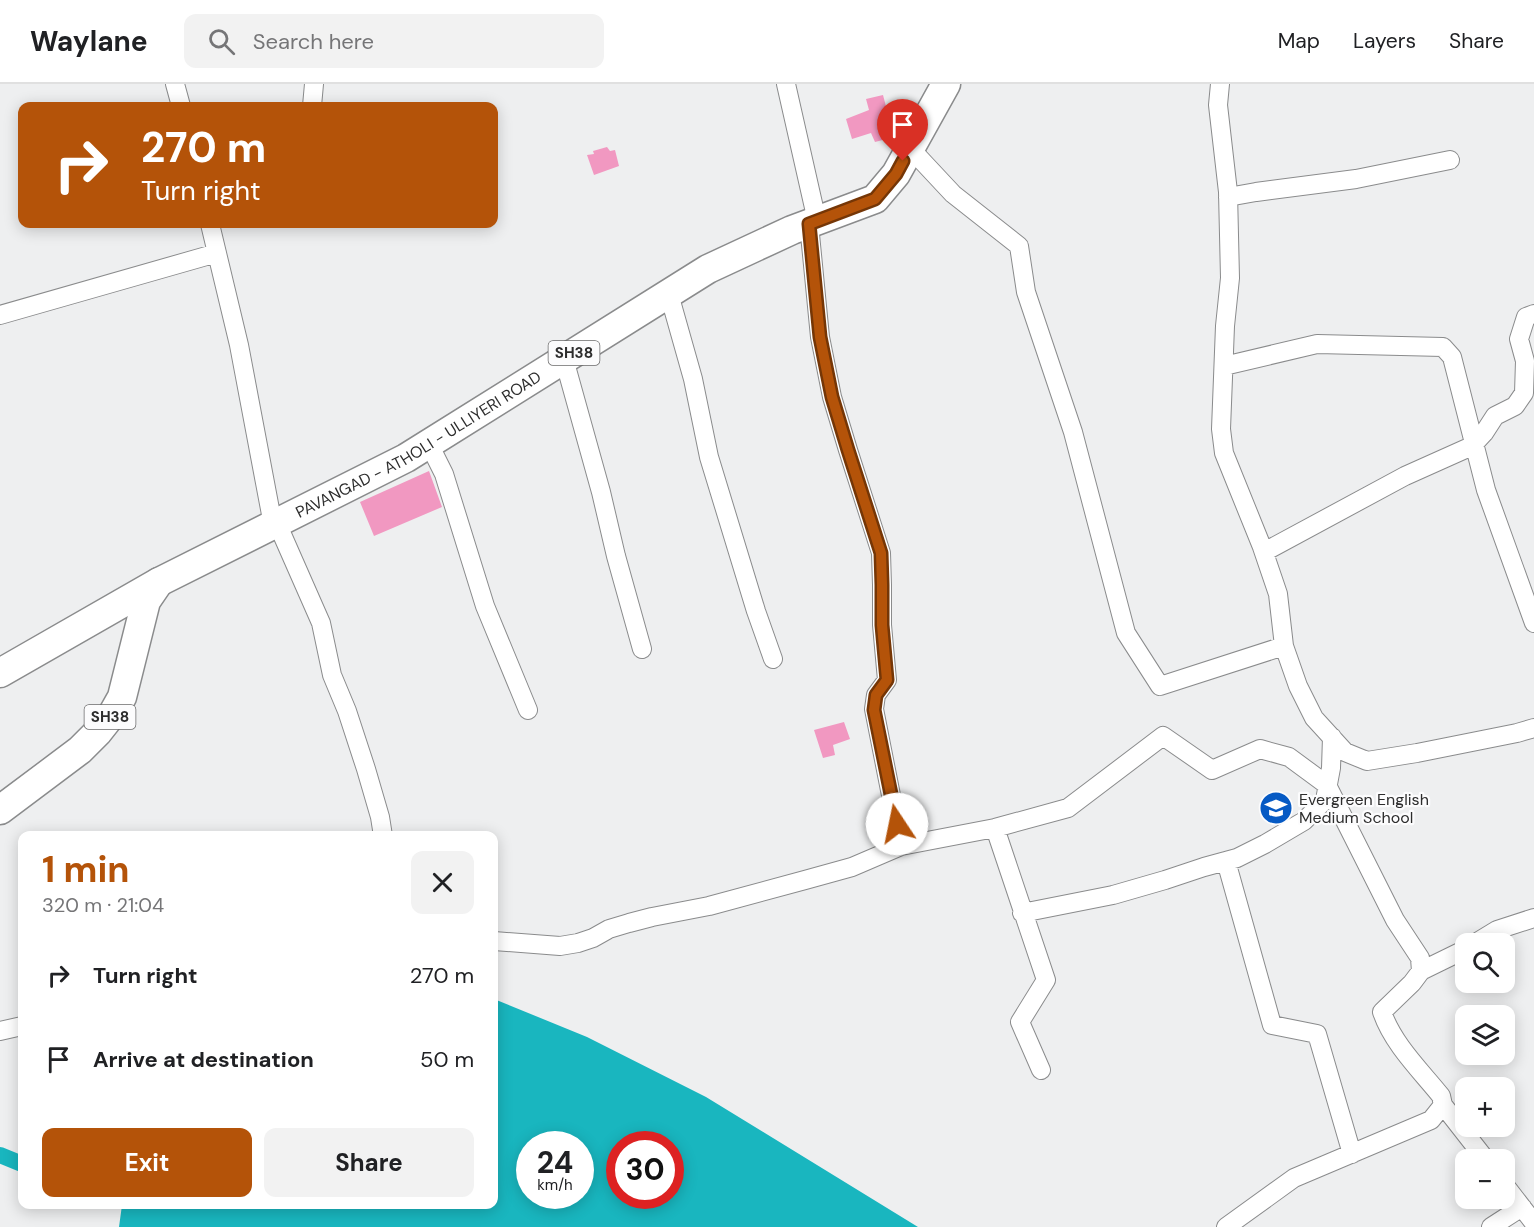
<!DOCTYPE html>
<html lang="en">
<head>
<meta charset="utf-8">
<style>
	body { margin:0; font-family:"DM Sans",sans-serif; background:#f2f2f2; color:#202124; height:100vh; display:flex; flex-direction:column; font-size:22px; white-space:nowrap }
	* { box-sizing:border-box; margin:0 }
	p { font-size:20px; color:#757577 }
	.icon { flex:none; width:33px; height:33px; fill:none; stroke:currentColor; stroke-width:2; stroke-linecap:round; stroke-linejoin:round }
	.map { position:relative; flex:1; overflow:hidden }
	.details { position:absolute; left:18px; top:747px; width:480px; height:378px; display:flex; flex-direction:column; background:#fff; border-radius:12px; box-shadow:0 3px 15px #0003 }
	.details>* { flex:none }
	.top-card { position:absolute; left:18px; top:18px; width:480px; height:126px; border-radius:12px; box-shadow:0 3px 15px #0003; background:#b45309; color:#fff; overflow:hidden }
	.tools { position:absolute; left:1455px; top:849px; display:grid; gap:12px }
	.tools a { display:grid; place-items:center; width:60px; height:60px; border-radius:12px; background:#fff; box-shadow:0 3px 15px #0003; font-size:30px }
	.speed { position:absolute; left:516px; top:1047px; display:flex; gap:12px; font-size:30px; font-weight:700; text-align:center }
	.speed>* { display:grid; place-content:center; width:78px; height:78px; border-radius:50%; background:#fff; box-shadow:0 3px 15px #0003; line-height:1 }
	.speed small { font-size:15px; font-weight:400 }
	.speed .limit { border:9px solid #d22; background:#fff; color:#111 }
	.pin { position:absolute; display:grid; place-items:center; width:51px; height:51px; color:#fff; margin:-62px -26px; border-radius:50% 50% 50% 0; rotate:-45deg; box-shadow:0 0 6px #0007 }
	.pin .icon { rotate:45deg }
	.me { position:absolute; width:66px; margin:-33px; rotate:349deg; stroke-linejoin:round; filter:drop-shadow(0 0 4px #0008) }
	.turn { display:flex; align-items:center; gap:21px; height:126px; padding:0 24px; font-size:27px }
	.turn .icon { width:78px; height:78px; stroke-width:2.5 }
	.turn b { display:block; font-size:42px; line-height:51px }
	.round { display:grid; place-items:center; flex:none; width:63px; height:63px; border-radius:12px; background:#f2f2f2 }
	.summary { display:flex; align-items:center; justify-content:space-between; height:102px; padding:0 24px }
	h1 { font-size:36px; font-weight:700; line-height:45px; color:#b45309 }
	.cta { display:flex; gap:12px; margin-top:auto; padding:12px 24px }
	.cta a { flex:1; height:69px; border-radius:12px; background:#b45309; color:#fff; font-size:24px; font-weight:700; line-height:69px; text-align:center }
	.cta a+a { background:#f2f2f2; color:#202124 }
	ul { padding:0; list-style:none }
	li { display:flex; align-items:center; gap:18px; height:84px; padding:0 24px }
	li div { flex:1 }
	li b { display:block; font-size:22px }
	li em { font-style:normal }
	header { display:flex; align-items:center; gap:36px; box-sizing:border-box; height:84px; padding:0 30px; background:#fff; border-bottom:2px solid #e0e0e0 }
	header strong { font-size:28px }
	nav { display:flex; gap:33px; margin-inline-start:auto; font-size:21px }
	.search { width:420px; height:54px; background:#f2f2f2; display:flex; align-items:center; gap:15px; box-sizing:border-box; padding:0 21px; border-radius:12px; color:#757577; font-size:22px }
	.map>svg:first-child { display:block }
	.water { fill:#19b6bf; fill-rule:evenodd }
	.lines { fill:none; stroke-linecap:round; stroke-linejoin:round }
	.canal { stroke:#19b6bf; stroke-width:16 }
	.building { fill:#f198c1 }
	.minor-casing { stroke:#8a8b8c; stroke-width:20 }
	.primary-casing { stroke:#8a8b8c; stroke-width:31 }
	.minor { stroke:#fff; stroke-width:18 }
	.primary { stroke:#fff; stroke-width:28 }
	.route-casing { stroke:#753606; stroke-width:15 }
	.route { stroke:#b45309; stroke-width:10 }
	.labels { text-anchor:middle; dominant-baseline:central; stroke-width:4.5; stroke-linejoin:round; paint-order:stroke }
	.shield { fill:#fcfcfd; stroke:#6b6b6b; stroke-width:1.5 }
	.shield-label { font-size:15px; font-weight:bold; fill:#2d2d2d }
	.street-label { font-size:16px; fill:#2d2d2d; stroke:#fcfcfd }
	.poi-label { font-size:16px; fill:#2d2d2d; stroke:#fcfcfd; text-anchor:start }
</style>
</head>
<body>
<header>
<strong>Waylane</strong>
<div class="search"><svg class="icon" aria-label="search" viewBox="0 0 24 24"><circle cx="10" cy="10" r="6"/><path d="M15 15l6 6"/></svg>Search here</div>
<nav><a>Map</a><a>Layers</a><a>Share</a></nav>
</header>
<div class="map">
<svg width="1534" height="1143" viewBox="0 0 1534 1143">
	<rect width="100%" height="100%" fill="#eeeff0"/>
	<!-- water -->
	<path class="water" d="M 494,915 L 587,953 L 706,1013 L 918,1143 L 119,1143 L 122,1121 L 494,1120 ZM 530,1060 L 580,1060 L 580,1112 L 530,1112 ZM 670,1060 L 670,1112 L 620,1112 L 620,1060 Z"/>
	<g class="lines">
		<!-- canal -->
		<path class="canal" d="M 0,1071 L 22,1080"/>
	</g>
	<!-- building -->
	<path class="building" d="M 883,11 L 894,53 L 875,58 L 871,49 L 852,55 L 846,35 L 869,26 L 866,15 Z
		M 607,63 L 610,67 L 615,66 L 619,82 L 594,91 L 587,71 L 594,70 L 593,67 Z
		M 429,387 L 442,423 L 374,452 L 360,418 Z
		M 844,638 L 850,655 L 833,661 L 835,671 L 823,674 L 814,646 Z"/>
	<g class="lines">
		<!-- minor casing -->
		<g class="minor-casing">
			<path id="minor" d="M 175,0 L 181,22
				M 786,0 L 817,137
				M 1220,0 L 1218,21 L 1228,108 L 1230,194 L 1225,242 L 1221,345 L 1224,369 L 1262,463 L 1278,510 L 1284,562 L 1298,602 L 1314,634 L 1345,668 L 1367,677 L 1417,669 L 1517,649 L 1534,644
				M 312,22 L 314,0
				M 910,64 L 953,110 L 1019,162 L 1026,208 L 1073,348 L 1126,549 L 1160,602 L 1284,562
				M 1228,113 L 1256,108 L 1356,95 L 1450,76
				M 210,140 L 239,261 L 273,441
				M 809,140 L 820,253 L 832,313 L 848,366 L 881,469 L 882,501 L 882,541 L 887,596 L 876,611 L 874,625 L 901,762
				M 669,210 L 693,295 L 709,373 L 756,527 L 773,575
				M 0,231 L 217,169
				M 564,275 L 601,408 L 616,472 L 642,565
				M 1224,282 L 1317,260 L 1443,263 L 1452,273 L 1486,406 L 1534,539
				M 429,360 L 444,390 L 485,522 L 528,626
				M 277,439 L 321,539 L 332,591 L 347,627 L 366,685 L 380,733 L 383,752
				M 1264,468 L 1405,392 L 1472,362 L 1484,349 L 1495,332 L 1515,322 L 1524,309 L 1525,277 L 1519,255 L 1526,233 L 1534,230
				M 995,744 L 1046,896 L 1020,938 L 1041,986
				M 1226,777 L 1272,941 L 1317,950 L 1352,1070
				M 1022,829 L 1113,811 L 1165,796 L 1204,783 L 1237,774 L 1265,760 L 1304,737 L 1325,716 L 1331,684 L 1332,653
				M 494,857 L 560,862 L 578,859 L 593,854 L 609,845 L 629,839 L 652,833 L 709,822 L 805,796 L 852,783 L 901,762 L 995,744 L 1068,724 L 1163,652 L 1212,686 L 1260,665 L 1289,673 L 1327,701 L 1395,836 L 1420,874 L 1421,887 L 1412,899 L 1382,928 C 1393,960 1420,986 1441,1012 L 1443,1021 L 1431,1036 L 1294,1094 L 1226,1143
				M 1474,860 L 1497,846 L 1534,834
				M 1421,887 L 1466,865
				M 0,947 L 22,942
				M 1443,1021 L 1486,1076
				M 1504,1100 L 1534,1139
				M 1491,1143 L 1522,1123"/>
		</g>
		<!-- primary casing -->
		<g class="primary-casing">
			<g id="primary">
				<path id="s1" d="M 0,589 L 159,498 L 406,374 L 708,185 L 792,146 L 875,115 L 896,90 L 946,0"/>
				<path d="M 0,726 L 80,666 L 98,648 L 113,629 L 122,613 L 146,517 L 159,498"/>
			</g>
		</g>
		<!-- minor -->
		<use href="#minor" class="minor"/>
		<!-- primary -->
		<use href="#primary" class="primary"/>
	</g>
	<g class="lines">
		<!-- route casing -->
		<g class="route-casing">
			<path id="route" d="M 897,740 L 874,626 L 876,611 L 887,596 L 882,541 L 882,501 L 881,469 L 848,366 L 832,313 L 820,253 L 809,140 L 875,115 L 896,90 L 903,77"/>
		</g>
		<!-- route -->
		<use href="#route" class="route"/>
	</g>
	<!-- icons -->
	<defs>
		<g id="school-disc" transform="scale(1.725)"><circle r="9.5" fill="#065ac4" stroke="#fcfcfd"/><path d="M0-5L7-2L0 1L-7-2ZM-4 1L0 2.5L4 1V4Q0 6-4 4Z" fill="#fff"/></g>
	</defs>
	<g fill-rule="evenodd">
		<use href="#school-disc" x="1276" y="724"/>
	</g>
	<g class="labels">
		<!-- shield labels -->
		<g class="shield">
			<rect x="548.5" y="257" width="51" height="24" rx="4.5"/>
			<rect x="84.5" y="621" width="51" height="24" rx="4.5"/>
		</g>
		<g class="shield-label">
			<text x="574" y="269">SH38</text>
			<text x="110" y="633">SH38</text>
		</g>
		<!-- street labels -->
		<g class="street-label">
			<text stroke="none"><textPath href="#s1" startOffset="477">PAVANGAD - ATHOLI - ULLIYERI ROAD</textPath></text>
		</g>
		<!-- poi labels -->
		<g class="poi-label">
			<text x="1299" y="715">Evergreen English<tspan x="1299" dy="18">Medium School</tspan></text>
		</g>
	</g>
</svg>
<div class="tools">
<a><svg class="icon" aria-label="search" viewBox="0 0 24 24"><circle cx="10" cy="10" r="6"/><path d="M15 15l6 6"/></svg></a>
<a><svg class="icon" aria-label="layers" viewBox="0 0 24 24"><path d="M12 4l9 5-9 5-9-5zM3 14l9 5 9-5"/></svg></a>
<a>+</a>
<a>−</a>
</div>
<div class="speed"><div>24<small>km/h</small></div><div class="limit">30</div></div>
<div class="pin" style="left:903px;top:77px;background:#d93025"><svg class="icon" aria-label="arrive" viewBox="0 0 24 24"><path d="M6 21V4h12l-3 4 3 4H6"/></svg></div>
<svg class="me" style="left:897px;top:740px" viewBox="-20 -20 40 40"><circle r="19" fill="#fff"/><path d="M0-13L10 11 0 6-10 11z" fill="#b45309"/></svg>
<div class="top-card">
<div class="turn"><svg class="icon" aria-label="right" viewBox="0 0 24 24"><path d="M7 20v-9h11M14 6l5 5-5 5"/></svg><div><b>270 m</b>Turn right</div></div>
</div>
<section class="details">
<div class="summary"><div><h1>1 min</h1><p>320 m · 21:04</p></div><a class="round"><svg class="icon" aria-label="close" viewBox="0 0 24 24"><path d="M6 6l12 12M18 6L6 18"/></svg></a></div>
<ul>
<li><svg class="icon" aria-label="right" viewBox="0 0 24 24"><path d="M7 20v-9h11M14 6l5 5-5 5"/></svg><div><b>Turn right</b></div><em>270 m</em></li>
<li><svg class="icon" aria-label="arrive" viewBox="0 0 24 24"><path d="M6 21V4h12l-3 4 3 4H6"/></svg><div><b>Arrive at destination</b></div><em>50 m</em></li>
</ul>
<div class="cta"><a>Exit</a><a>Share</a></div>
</section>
</div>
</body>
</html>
